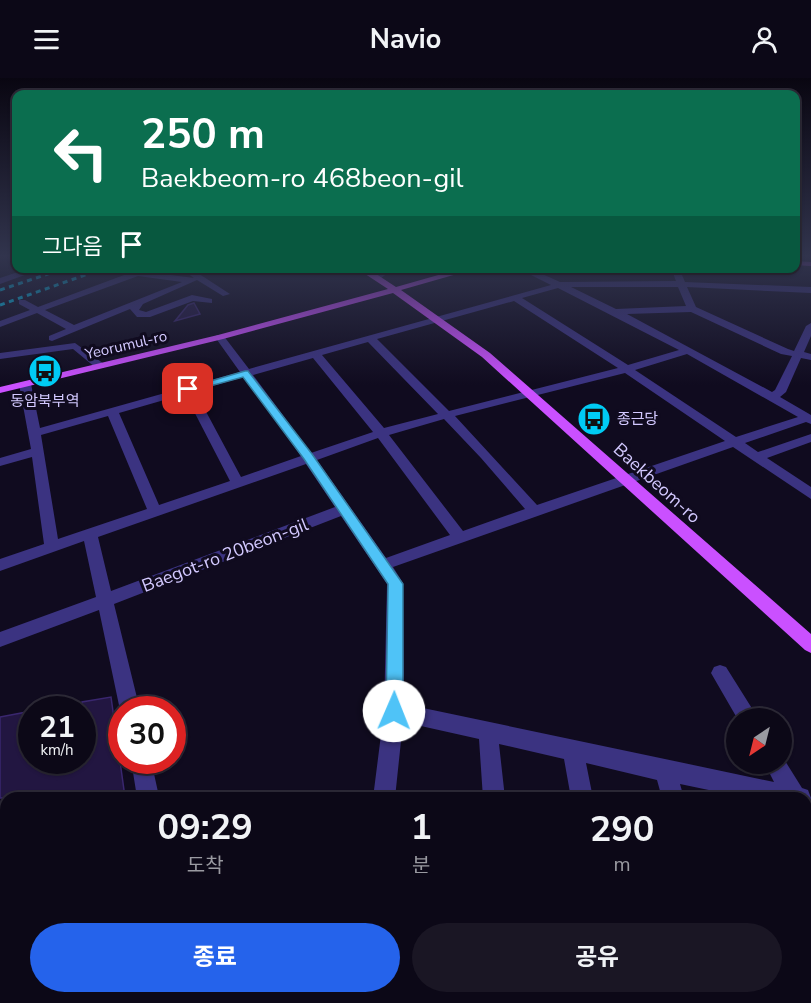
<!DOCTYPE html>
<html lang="ko">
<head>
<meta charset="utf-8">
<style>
	body { margin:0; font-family:"Nunito Sans","Noto Sans KR",sans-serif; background:#1a1624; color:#f1f3f6; height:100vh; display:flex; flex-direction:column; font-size:22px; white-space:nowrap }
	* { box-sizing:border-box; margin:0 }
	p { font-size:20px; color:#9a9aa1 }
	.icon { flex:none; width:33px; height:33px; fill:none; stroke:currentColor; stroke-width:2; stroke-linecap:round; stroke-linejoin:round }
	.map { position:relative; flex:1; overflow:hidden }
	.drawer { position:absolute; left:0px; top:714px; width:812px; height:212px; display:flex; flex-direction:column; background:#0c0817; border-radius:18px 18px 0 0; box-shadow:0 2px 4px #0004,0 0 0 2px #2c2936 }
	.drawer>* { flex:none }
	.banner { position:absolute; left:12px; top:12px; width:788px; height:183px; border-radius:12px; box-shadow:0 2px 4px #0004,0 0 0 2px #2c2936; background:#0b6e4f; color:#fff; overflow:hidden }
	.needle { width:39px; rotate:215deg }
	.buttons { position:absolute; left:726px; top:630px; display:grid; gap:12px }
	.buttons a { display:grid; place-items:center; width:66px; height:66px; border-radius:50%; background:#0c0817; box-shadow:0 2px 4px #0004,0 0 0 2px #2c2936; font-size:30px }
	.speed { position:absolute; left:18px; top:618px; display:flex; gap:12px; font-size:30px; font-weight:700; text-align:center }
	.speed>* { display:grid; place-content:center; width:78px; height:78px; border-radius:50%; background:#0c0817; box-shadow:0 2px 4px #0004,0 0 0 2px #2c2936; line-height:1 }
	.speed small { font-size:15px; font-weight:400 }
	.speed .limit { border:9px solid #d22; background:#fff; color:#111 }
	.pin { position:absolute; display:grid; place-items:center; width:51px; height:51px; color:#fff; margin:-26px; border-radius:12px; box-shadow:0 3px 9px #0006 }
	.me { position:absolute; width:66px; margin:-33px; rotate:1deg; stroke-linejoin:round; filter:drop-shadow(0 0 4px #0008) }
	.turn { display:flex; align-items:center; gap:21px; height:126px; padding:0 30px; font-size:27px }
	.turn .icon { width:78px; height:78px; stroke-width:2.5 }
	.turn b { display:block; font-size:42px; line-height:51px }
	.then { display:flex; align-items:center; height:57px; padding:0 30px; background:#0003; gap:12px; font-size:22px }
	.eta { display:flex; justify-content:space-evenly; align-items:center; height:102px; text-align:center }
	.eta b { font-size:36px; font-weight:700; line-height:42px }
	.action { display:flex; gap:12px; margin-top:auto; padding:12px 30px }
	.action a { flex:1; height:69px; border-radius:36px; background:#2563eb; color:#fff; font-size:24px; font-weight:700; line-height:69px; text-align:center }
	.action a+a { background:#1a1624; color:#f1f3f6 }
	header { display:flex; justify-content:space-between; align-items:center; height:78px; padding:0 30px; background:#0c0817; font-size:27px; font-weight:700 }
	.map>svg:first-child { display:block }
	.building { fill:#221641; stroke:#3a276f; stroke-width:1.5 }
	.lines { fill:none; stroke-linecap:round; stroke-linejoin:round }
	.minor { fill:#3b3381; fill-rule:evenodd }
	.major { fill:#ca50ff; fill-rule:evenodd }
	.rail { stroke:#00cbf4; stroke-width:3; stroke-dasharray:5 4.5; stroke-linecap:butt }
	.route { fill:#4fc3f7; stroke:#337fa1; stroke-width:1.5 }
	.labels { text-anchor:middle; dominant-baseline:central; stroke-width:6; stroke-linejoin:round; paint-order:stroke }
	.far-street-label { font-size:15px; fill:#d3c9ff; stroke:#100b1f }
	.far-poi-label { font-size:15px; fill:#d3c9ff; stroke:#100b1f }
	.street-label { font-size:18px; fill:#d3c9ff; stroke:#100b1f }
</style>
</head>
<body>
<header><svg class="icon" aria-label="menu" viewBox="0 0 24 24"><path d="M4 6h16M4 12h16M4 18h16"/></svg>Navio<svg class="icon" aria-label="person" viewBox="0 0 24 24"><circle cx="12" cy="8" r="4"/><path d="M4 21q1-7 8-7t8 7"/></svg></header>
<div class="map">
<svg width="811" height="925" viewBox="0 0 811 925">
	<rect width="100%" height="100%" fill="#100b1f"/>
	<!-- building -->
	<path class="building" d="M 194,225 L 200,236 L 175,243 L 188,227 Z
		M 111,619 L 124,712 L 119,720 L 0,720 L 0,639 L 32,633 L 32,682 L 82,682 L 82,624 Z"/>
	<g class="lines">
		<!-- minor -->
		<path class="minor" d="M 30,190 L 44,190 L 0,206 L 0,200 Z
			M 143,190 L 156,190 L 148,194 L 194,200 L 180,190 L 190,190 L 230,216 L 223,218 L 197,202 L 143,226 L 139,232 L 146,234 L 192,217 L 212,221 L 212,225 L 193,223 L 150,239 L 137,239 L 130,231 L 52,263 L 49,262 L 49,258 L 66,251 L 37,235 L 0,249 L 0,243 L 30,232 L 19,226 L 19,222 L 25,222 L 38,229 ZM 138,198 L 182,204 L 74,247 L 45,232 Z
			M 384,190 L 394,190 L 380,201 L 374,201 L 374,197 Z
			M 517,190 L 529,190 L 560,204 L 676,203 L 671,190 L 679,190 L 685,204 L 811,209 L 811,215 L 687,209 L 696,229 L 788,271 L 794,273 L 806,248 L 811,245 L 811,258 L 804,274 L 811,276 L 811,282 L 801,280 L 786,314 L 780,319 L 811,337 L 811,346 L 806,344 L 745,365 L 758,374 L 811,356 L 811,364 L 767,380 L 811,409 L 811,421 L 733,369 L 393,489 L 403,505 L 404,626 L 774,704 L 765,686 L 782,686 L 782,678 L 802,710 L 808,712 L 811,720 L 808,728 L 806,728 L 806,720 L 747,720 L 680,706 L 684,720 L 662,720 L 657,702 L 586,685 L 593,720 L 571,720 L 564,681 L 499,666 L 505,720 L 483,720 L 479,661 L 403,644 L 395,720 L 373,720 L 384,633 L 387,506 L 341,438 L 114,526 L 140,632 L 122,632 L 122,635 L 120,632 L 99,532 L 0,569 L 0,554 L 96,519 L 84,463 L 0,493 L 0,481 L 44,466 L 32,379 L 0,388 L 0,380 L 31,371 L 19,306 L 21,304 L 29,304 L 31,306 L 40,350 L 240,294 L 215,259 L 217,257 L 223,257 L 249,291 L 551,207 ZM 571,209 L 678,209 L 686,228 L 616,231 ZM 558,210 L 679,272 L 628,287 L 522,220 ZM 514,223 L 618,290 L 449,333 L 377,261 ZM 691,234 L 781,276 L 792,278 L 775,312 L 772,314 L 627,236 ZM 368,264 L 438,336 L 384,350 L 322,277 ZM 687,276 L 798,339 L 736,359 L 635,292 ZM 313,280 L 373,354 L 311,375 L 253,297 ZM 625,295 L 725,363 L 537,427 L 455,338 ZM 244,299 L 301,378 L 241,399 L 195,313 ZM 185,316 L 230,403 L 159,427 L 119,335 ZM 108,338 L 147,431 L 58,461 L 41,357 ZM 444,341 L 481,380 L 525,431 L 463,453 L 389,357 ZM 378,360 L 450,457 L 386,480 L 317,382 ZM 306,386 L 335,429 L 111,513 L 98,459 Z
			M 75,265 L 104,286 L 104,290 L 96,290 L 73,271 L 0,281 L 0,275 Z
			M 720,587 L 726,589 L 758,640 L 737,640 L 711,595 L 714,589 Z
			M 131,682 L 151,682 L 158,714 L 155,720 L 133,720 L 136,713 Z
			M 806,825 L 811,827 L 811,863 L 806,861 Z
			M 29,920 L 56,920 L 54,925 L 27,925 Z
			M 349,920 L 375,920 L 374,925 L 348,925 Z
			M 497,920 L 523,920 L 524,925 L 498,925 Z
			M 607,920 L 633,920 L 634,925 L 608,925 Z
			M 717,920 L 743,920 L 745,925 L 719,925 Z"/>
		<!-- major -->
		<path class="major" d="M 795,183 L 811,184 L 811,188 L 795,187 Z
			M 356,190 L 367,190 L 396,209 L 463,190 L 478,190 L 401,212 L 490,275 L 811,556 L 811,575 L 805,572 L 482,279 L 393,215 L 223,261 L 0,315 L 0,309 L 218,257 L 388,211 Z"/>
		<!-- rail -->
		<path class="rail" d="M 0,212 L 66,190
			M 0,227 L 105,190"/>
	</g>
	<!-- sky -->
	<linearGradient id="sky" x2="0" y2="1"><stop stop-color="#090611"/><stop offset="0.58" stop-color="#31344d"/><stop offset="1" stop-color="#31344d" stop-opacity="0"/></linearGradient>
	<rect width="811" height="307" fill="url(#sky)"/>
	<!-- route -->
	<path class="route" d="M 245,293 L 248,293 L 312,376 L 403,506 L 403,633 L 401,639 L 394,641 L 388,639 L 386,633 L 388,506 L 304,381 L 243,299 L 188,314 L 183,311 Z"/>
	<!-- icons -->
	<defs>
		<g id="bus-disc" transform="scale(1.725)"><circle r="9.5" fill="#00cbf4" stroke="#100b1f"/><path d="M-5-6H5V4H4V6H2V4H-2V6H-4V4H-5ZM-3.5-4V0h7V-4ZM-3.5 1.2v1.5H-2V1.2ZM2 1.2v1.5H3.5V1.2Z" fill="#111"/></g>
	</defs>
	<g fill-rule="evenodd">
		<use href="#bus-disc" x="45" y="293"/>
		<use href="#bus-disc" x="594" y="341"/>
	</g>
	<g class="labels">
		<!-- far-street labels -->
		<g class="far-street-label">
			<text transform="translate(126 267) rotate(-13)">Yeorumul-ro</text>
		</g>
		<!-- far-poi labels -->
		<g class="far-poi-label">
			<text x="45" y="323">동암북부역</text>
			<text x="617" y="341" text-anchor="start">종근당</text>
		</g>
		<!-- street labels -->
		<g class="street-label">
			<text transform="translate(657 405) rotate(42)">Baekbeom-ro</text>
			<text transform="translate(225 477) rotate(-21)">Baegot-ro 20beon-gil</text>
		</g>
	</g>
</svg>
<div class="buttons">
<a><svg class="needle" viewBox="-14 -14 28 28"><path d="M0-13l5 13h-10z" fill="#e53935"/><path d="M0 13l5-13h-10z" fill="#9a9aa1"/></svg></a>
</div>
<div class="speed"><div>21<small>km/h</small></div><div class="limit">30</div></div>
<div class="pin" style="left:188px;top:311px;background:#d93025"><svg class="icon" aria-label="arrive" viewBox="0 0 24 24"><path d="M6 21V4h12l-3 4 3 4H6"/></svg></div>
<svg class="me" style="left:394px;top:633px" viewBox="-20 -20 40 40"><circle r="19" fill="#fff"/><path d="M0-13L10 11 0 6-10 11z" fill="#4fc3f7"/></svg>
<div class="banner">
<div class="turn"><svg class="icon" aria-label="left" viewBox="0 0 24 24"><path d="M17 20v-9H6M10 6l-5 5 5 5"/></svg><div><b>250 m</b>Baekbeom-ro 468beon-gil</div></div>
<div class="then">그다음<svg class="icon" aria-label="arrive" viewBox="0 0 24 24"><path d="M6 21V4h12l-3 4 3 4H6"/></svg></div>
</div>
<section class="drawer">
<div class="eta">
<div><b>09:29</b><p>도착</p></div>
<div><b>1</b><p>분</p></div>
<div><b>290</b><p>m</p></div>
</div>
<div class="action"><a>종료</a><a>공유</a></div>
</section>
</div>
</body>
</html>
